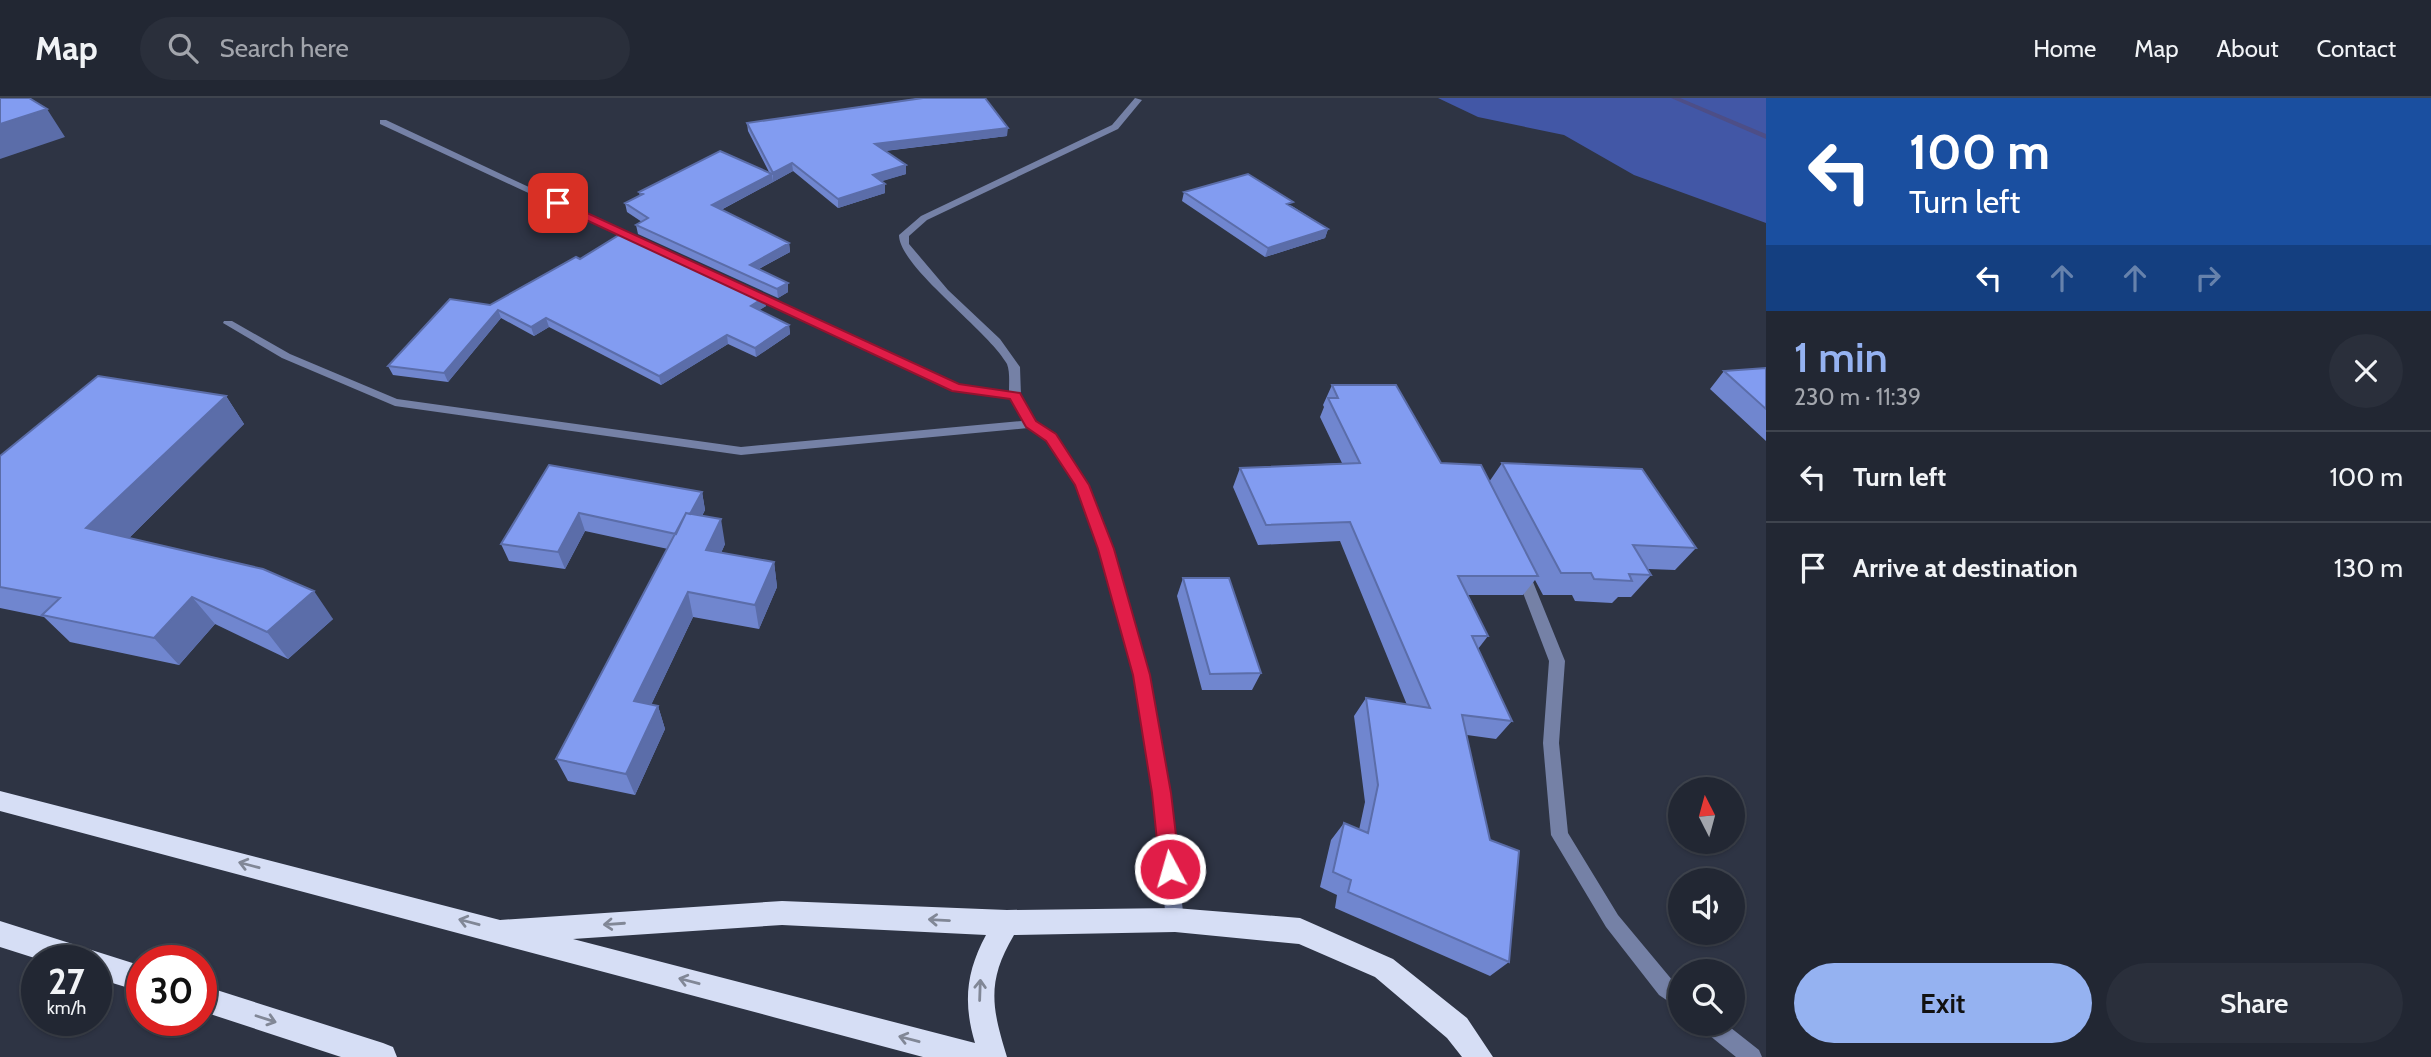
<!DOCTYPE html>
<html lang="en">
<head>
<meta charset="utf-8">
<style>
	body { margin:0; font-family:Cabin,sans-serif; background:#2a2f3b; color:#f1f3f6; height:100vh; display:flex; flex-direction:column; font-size:26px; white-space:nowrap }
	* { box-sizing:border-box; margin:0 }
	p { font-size:23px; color:#a2a5ac }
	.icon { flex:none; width:38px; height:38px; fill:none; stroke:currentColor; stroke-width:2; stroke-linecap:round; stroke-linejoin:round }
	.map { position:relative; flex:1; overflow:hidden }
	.side { display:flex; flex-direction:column; background:#222733; width:665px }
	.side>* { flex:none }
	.guide { background:#1a4fa0; color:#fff; overflow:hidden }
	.needle { width:46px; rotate:354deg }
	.tools { position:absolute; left:1668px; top:679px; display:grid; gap:14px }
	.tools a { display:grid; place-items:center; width:77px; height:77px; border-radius:50%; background:#222733; box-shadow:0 2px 5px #0004,0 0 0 2px #3f444e; font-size:35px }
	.speed { position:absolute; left:21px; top:847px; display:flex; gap:14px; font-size:35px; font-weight:700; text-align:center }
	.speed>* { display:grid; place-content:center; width:91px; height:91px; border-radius:50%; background:#222733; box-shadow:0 2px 5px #0004,0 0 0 2px #3f444e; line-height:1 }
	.speed small { font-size:18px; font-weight:400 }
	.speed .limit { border:10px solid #d22; background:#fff; color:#111 }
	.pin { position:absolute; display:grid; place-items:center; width:60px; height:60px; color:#fff; margin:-30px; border-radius:14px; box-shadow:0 4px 10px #0006 }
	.me { position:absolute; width:77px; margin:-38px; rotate:354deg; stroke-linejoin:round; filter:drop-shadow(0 0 5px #0008) }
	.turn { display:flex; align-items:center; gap:24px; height:147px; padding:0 28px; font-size:32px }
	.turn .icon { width:91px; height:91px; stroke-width:2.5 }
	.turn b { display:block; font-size:49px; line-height:60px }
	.lanes { display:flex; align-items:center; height:66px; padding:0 28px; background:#0003; justify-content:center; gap:35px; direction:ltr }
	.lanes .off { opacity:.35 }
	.round { display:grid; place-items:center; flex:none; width:74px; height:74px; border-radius:37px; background:#2a2f3b }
	.overview { display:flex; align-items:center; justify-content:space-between; height:119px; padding:0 28px }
	h1 { font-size:42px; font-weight:600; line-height:52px; color:#95b2f1 }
	.action { display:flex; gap:14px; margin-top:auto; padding:14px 28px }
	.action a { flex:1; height:80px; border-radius:42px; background:#95b2f1; color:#111; font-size:28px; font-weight:600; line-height:80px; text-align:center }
	.action a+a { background:#2a2f3b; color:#f1f3f6 }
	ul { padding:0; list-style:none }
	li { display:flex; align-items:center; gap:21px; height:91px; padding:0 28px; border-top:2px solid #3f444e }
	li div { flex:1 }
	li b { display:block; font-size:26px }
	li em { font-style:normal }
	header { display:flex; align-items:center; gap:42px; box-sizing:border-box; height:98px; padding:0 35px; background:#222733; border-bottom:2px solid #3f444e }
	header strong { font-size:33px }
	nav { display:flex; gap:38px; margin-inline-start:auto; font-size:24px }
	.search { width:490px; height:63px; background:#2a2f3b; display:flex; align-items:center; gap:18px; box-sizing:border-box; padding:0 24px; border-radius:38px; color:#a2a5ac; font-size:26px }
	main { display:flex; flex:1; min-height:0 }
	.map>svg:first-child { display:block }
	.forest { fill:#4257a6 }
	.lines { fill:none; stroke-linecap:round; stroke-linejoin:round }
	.stream { fill:#4d4e87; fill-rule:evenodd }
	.minor { fill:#7581a6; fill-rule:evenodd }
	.trunk { fill:#d6def5; fill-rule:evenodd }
	.wall { fill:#7086cf }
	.shaded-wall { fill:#5b6da9 }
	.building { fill:#829cf1; stroke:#5b6da9; stroke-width:2 }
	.oneway { stroke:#818796 }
	.route { fill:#e11d48; stroke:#92132f; stroke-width:2 }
</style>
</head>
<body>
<header>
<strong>Map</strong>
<div class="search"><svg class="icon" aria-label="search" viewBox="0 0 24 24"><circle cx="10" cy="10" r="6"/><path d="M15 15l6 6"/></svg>Search here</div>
<nav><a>Home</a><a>Map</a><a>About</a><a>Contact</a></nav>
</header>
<main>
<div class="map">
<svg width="1766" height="959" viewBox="0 0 1766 959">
	<rect width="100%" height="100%" fill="#2e3444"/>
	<!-- forest -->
	<path class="forest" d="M 1438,0 L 1766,0 L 1766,125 L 1634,77 L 1564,37 L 1478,19 Z"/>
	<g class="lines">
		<!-- stream -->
		<path class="stream" d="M 1671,0 L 1680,0 L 1766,36 L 1766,41 Z"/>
		<!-- minor -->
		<path class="minor" d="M 1135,0 L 1142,2 L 1118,31 L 927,122 L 909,138 L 909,146 L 948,192 L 1000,241 L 1020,269 L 1021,298 L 1035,324 L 1055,337 L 1088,386 L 1113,451 L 1149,577 L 1169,695 L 1184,822 L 1181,828 L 1175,831 L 1169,828 L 1166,822 L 1153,695 L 1133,577 L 1099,451 L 1076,387 L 1047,343 L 1028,330 L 741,357 L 395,308 L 282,260 L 223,225 L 224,223 L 232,223 L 290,256 L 397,301 L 741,349 L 1022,323 L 1011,301 L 953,293 L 745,194 L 750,191 L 754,192 L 960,287 L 1009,293 C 1009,285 1010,274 1007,266 C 989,233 899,169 899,137 L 921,118 L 1112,27 Z
			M 380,22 L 386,22 L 644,143 L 636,145 L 380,26 Z
			M 1522,469 L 1529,474 L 1565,563 L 1559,645 L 1568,735 L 1618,817 L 1673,883 L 1680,889 L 1680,911 L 1659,897 L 1606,829 L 1551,737 L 1543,645 L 1549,563 L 1515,474 Z
			M 1701,926 L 1726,926 L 1759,952 L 1762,959 L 1736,959 L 1704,933 Z"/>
		<!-- trunk -->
		<path class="trunk" d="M 0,693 L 500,822 L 782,803 L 1007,812 L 1175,810 L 1300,820 L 1393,861 L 1467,920 L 1493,959 L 1462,959 L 1447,940 L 1375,879 L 1299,846 L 1175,834 L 1014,837 C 986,884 992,910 1007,959 L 923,959 L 0,713 ZM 782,827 L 986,837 C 966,874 963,905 975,945 L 573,841 Z
			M 0,823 L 142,868 L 142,894 L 96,880 L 96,863 L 44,863 L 0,849 Z
			M 201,887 L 383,945 L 393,949 L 397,959 L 341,959 L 201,913 Z"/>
	</g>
	<!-- wall -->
	<path class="wall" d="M 920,0 L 985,0 L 1007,38 L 885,53 L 906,67 L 906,76 L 881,83 L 885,86 L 885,95 L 838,110 L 793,73 L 773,84 L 772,81 L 773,84 L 721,112 L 789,145 L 790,154 L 759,171 L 788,185 L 788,194 L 778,200 L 638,136 L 636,127 L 642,124 L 627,114 L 625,105 L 640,98 L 639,94 L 769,74 L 748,33 L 747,25 Z
		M 1184,94 L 1292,108 L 1328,131 L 1325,140 L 1265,159 L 1182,103 Z
		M 490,207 L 766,208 L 759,212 L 789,227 L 790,236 L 756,259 L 728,246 L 661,287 L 549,229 L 534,238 L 501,220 L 448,284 L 393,277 L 388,268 Z
		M 1766,270 L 1766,343 L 1710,291 L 1724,273 Z
		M 1332,287 L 1441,365 L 1489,384 L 1502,365 L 1696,450 L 1675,472 L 1648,471 L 1651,477 L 1631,499 L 1618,499 L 1612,505 L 1575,503 L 1572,497 L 1543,497 L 1535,482 L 1523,497 L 1468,497 L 1488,538 L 1478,551 L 1512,623 L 1496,641 L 1467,637 L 1509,864 L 1490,878 L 1335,810 L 1337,797 L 1320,789 L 1331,742 L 1344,725 L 1359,732 L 1365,704 L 1354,618 L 1366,600 L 1407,607 L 1340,443 L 1258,447 L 1233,389 L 1240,370 L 1342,365 L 1320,319 L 1324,309 L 1323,307 Z
		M 226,298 L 244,326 L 129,440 L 333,521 L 288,561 L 215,526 L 179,567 L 70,544 L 44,519 L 0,510 L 0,358 Z
		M 549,367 L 702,394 L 705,412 L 702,418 L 725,446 L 721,455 L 774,464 L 777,489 L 759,531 L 693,519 L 651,607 L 658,608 L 665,631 L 635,697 L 568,683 L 556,661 L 668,451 L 585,433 L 565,471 L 509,463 L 501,446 Z
		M 1183,480 L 1261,575 L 1252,592 L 1202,592 L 1177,498 Z"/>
	<!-- shaded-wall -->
	<path class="shaded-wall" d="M 47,11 L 65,39 L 0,61 L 0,26 Z
		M 1008,30 L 1007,38 L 875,54 L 875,46 Z
		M 792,65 L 793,73 L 773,84 L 773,75 Z
		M 906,67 L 906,76 L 873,86 L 873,77 Z
		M 772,76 L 773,84 L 713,116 L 712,107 Z
		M 885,86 L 885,95 L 838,110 L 838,101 Z
		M 1328,131 L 1325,140 L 1265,159 L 1268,150 Z
		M 789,145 L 790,154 L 751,175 L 750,167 Z
		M 788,185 L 788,194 L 778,200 L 777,191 Z
		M 765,199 L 766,208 L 752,217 L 751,208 Z
		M 498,212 L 501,220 L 448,284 L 444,275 Z
		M 546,220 L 549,229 L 534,238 L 531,229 Z
		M 789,227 L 790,236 L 756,259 L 755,250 Z
		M 727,237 L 728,246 L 661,287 L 659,278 Z
		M 226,298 L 244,326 L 111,458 L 86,430 Z
		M 702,394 L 705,412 L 682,454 L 678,436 Z
		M 579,415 L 585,433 L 565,471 L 558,454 Z
		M 721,421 L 725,446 L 711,477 L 706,452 Z
		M 774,464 L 777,489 L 759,531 L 755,507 Z
		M 314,493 L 333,521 L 288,561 L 267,534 Z
		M 688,494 L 693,519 L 642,626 L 634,603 Z
		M 192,499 L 215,526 L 179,567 L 154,540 Z
		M 658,608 L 665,631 L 635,697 L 626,676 Z"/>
	<!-- building -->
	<path class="building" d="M 0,0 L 29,0 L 47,11 L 0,26 Z
		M 923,0 L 985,0 L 1008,30 L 875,46 L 906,67 L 873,77 L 885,86 L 838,101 L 792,65 L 773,75 L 747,25 Z
		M 720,53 L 772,76 L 712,107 L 789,145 L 750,167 L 788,185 L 777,191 L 636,127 L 648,120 L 625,105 L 643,96 L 639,94 Z
		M 1248,76 L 1293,104 L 1287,106 L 1328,131 L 1268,150 L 1184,94 Z
		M 624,134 L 765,199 L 751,208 L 789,227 L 755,250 L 727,237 L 659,278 L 546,220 L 531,229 L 498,212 L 444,275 L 388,268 L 450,201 L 490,207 L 576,159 L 580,161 Z
		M 1766,270 L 1766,311 L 1724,273 Z
		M 98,278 L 226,298 L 86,430 L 263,471 L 314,493 L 267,534 L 192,499 L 154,540 L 42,517 L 60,500 L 0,489 L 0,358 Z
		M 1332,287 L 1396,287 L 1441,365 L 1481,367 L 1538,478 L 1458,478 L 1488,538 L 1472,538 L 1512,623 L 1462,617 L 1490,742 L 1519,753 L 1509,864 L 1348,794 L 1351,782 L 1333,774 L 1344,725 L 1368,735 L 1378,687 L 1366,600 L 1430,610 L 1350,424 L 1266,427 L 1240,370 L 1360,365 L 1328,300 L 1338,300 Z
		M 1502,365 L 1642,371 L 1696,450 L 1633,447 L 1651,477 L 1629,476 L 1632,483 L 1594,481 L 1591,475 L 1561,475 Z
		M 549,367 L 702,394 L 690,416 L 686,415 L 676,436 L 579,415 L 558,454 L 501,446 Z
		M 686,415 L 721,421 L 706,452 L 774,464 L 755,507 L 688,494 L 634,603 L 658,608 L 626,676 L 556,661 Z
		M 1183,480 L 1229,480 L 1261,575 L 1210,576 Z"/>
	<!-- one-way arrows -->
	<defs><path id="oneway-shaft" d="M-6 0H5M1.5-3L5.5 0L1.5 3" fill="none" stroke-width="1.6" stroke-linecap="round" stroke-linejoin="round" transform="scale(1.75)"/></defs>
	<g class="oneway">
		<use href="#oneway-shaft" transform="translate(249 767) rotate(-165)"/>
		<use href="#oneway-shaft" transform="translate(939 822) rotate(-177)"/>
		<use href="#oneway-shaft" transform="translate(469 824) rotate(-165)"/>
		<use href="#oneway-shaft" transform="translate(614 826) rotate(176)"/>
		<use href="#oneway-shaft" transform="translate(689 883) rotate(-165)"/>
		<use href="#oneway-shaft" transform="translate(980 892) rotate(-88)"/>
		<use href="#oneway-shaft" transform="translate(266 921) rotate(18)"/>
		<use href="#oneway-shaft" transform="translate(909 941) rotate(-165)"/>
	</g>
	<!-- route -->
	<path class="route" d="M 554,103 L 561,103 L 959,286 L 1020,295 L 1036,323 L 1056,336 L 1089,387 L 1114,451 L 1150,577 L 1171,695 L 1180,771 L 1177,778 L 1170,781 L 1163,778 L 1160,771 L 1152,695 L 1133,577 L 1098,451 L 1075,387 L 1046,343 L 1026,329 L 1010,301 L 952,293 L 554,107 Z"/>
</svg>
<div class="tools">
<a><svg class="needle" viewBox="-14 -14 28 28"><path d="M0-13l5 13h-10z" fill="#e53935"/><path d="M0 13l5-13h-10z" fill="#a2a5ac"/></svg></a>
<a><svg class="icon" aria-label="sound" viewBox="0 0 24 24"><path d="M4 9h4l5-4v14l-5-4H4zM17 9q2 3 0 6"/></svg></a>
<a><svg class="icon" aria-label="search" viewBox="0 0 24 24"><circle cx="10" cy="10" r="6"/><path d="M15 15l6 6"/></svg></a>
</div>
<div class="speed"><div>27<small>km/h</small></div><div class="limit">30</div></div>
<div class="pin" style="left:558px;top:105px;background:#d93025"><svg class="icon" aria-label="arrive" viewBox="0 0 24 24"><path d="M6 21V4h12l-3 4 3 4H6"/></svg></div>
<svg class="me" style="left:1170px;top:771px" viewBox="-20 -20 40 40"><circle r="17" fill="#e11d48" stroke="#fff" stroke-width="3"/><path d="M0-11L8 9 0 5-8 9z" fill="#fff"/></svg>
</div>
<section class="side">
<div class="guide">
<div class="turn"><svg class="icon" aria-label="left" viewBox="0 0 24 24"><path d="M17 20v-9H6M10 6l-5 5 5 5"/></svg><div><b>100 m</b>Turn left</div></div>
<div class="lanes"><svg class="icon" aria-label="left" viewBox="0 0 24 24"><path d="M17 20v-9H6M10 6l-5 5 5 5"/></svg><svg class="icon off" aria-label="ahead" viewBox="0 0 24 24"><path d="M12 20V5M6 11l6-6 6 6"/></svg><svg class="icon off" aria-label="ahead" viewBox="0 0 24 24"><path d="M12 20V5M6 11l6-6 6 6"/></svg><svg class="icon off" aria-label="right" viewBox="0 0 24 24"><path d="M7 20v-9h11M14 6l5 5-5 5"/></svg></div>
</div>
<div class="overview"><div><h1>1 min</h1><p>230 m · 11:39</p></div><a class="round"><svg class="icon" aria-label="close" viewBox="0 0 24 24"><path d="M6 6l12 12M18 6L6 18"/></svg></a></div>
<ul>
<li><svg class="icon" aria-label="left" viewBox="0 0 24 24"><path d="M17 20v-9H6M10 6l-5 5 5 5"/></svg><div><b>Turn left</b></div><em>100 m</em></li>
<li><svg class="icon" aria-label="arrive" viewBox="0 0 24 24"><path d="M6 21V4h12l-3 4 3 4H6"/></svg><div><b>Arrive at destination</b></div><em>130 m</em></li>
</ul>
<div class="action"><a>Exit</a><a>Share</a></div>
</section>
</main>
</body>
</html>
